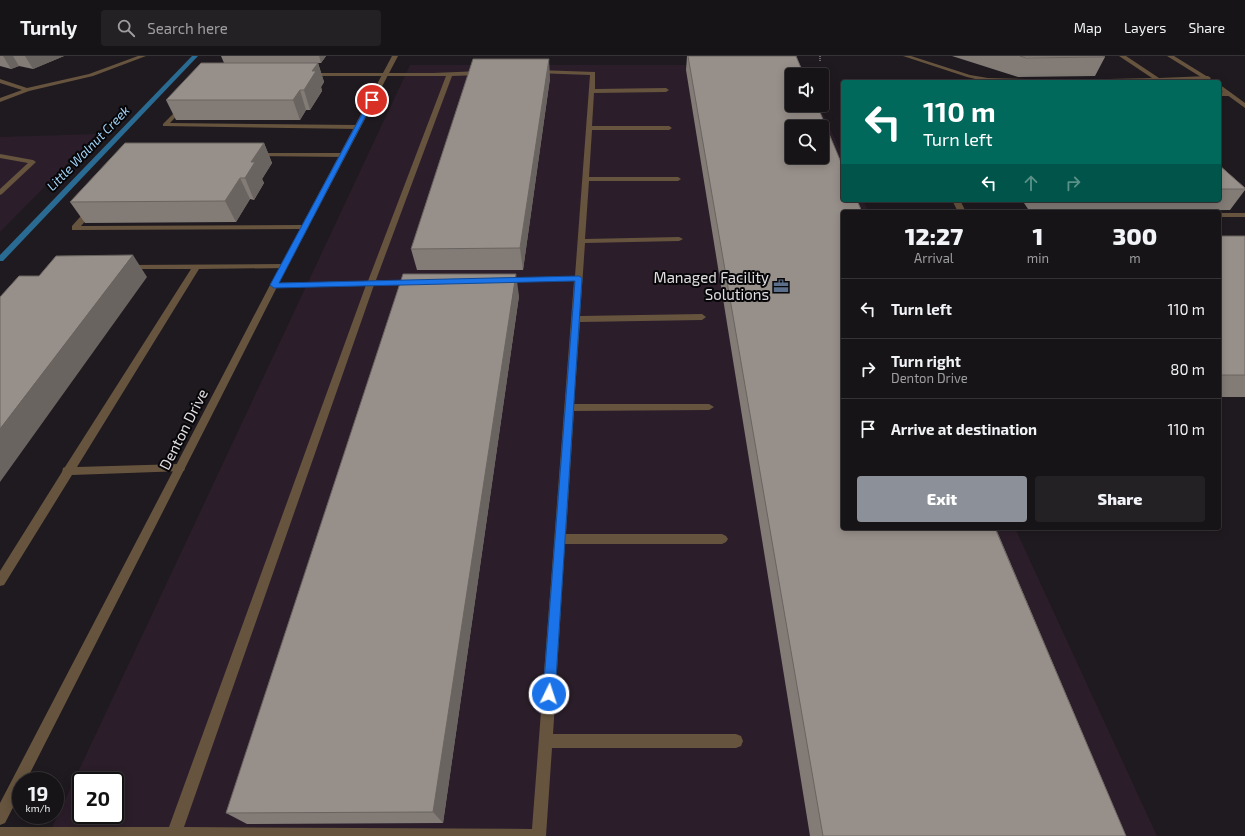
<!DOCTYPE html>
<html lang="en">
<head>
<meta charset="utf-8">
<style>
	body { margin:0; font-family:"Exo 2",sans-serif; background:#242124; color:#f1f3f6; height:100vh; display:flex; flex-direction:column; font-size:15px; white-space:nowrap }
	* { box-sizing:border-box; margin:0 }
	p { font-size:13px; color:#9e9ea1 }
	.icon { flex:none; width:22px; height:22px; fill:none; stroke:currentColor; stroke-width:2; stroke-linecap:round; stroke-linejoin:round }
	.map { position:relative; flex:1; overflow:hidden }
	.panel { position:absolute; left:841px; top:154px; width:380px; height:320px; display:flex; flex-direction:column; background:#171417; border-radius:4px; box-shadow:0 2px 10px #0003,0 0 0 1px #363336 }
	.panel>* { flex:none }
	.guide { position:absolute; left:841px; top:24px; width:380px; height:122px; border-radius:4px; box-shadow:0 2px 10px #0003,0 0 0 1px #363336; background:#00695c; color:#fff; overflow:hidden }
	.tools { position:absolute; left:785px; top:12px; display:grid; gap:8px }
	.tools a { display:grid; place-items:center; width:44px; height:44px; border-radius:4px; background:#171417; box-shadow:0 2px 10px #0003,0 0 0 1px #363336; font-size:20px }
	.speed { position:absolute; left:12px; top:716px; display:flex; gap:8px; font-size:20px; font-weight:700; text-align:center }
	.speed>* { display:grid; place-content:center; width:52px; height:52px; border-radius:50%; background:#171417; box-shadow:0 2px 10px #0003,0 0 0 1px #363336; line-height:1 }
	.speed small { font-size:10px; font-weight:400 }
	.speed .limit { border:2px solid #111; border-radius:6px; background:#fff; color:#111 }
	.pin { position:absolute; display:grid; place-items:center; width:34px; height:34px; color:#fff; margin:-17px; border:2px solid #fff; border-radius:50%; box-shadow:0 1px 4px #0007 }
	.me { position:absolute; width:44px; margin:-22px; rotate:4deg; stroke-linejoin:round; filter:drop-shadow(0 0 3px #0008) }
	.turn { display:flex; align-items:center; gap:14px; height:84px; padding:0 16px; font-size:18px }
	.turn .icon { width:52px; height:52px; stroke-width:2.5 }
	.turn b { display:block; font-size:28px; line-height:34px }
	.lanes { display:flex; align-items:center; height:38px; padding:0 16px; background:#0003; justify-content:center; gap:20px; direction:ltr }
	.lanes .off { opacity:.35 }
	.eta { display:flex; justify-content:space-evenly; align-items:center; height:68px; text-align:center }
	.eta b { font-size:24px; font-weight:800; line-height:28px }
	.primary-button { display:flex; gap:8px; margin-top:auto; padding:8px 16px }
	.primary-button a { flex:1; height:46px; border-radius:4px; background:#8c9099; color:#fff; font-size:16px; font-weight:800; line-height:46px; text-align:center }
	.primary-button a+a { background:#242124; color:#f1f3f6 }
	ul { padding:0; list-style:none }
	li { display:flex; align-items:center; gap:12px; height:60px; padding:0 16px; border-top:1px solid #363336 }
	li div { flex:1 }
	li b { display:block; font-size:15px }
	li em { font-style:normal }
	header { display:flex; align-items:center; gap:24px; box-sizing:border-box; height:56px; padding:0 20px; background:#171417; border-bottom:1px solid #363336 }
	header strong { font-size:19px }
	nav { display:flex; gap:22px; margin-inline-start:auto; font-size:14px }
	.search { width:280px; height:36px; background:#242124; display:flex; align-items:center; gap:10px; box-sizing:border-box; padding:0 14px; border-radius:4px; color:#9e9ea1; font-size:15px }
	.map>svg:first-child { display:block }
	.industrial { fill:#2b1e2a; fill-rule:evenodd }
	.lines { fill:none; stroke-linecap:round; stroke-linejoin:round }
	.stream { fill:#296b92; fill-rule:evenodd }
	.path { stroke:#817d81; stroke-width:1.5; stroke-dasharray:1 1; stroke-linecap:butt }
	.lane { fill:#66543e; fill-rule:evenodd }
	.street { fill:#66543e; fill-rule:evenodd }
	.wall { fill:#827b76 }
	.shaded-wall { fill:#6a6460 }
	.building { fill:#978f89; stroke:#6a6460; fill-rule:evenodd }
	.route { fill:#1a73e8; stroke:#114b97 }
	.labels { text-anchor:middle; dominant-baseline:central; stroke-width:4; stroke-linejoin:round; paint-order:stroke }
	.far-water-label { font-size:13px; font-style:italic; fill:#a1d4f7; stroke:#070608 }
	.poi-label { font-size:15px; fill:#e0dce0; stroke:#070608; text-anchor:end }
	.street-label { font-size:15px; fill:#e0dce0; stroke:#070608 }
</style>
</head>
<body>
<header>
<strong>Turnly</strong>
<div class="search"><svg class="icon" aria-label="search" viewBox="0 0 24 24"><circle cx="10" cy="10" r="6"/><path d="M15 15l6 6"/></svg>Search here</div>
<nav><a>Map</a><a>Layers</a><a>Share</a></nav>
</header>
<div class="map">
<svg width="1245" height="780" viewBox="0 0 1245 780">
	<rect width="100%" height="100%" fill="#1f1a1f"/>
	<!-- industrial -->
	<path class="industrial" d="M 410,9 L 801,9 L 805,19 L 792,19 L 792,49 L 819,49 L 843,100 L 843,144 L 863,144 L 869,156 L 843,156 L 843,472 L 1015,472 L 1157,780 L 48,780 ZM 792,71 L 822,71 L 822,101 L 792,101 ZM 81,725 L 115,725 L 115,759 L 81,759 Z
		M 97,78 L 0,176 L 0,81 Z"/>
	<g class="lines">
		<!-- stream -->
		<path class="stream" d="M 192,0 L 198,0 L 3,205 L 0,205 L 0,199 Z"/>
		<!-- path -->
		<path class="path" d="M 820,0 L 820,5"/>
		<!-- lane -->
		<path class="lane" d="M 138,0 L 146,0 L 93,20 L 29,35 L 0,46 L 0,42 L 22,34 L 0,27 L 0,23 L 27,32 L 89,18 Z
			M 903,0 L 911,0 L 970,19 L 988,22 L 1065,24 L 1152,22 L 1119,0 L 1126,0 L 1159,22 L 1208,20 L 1211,22 L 1208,24 L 1143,26 L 988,26 L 967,21 Z
			M 537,14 L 595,16 L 595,33 L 666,32 L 669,34 L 666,36 L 594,37 L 592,70 L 669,70 L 672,72 L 669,74 L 592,74 L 589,121 L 678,121 L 681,123 L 678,125 L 589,125 L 585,183 L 679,181 L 683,183 L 679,185 L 585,187 L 580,260 L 702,258 L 706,261 L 702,264 L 580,266 L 574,348 L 709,348 L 714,351 L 709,354 L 574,355 L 566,478 L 722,478 L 726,480 L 728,483 L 726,486 L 722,488 L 565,488 L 553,678 L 736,678 L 741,680 L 743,685 L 741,690 L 736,692 L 552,692 L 546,780 L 0,780 L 0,771 L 169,771 L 366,229 L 274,231 L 270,229 L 274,227 L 368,225 L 446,20 L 307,20 L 307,18 L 309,17 L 433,17 L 481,15 L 484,17 L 481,19 L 452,20 L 376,224 L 414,224 L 418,226 L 414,228 L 374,229 L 184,771 L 532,773 L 574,225 L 504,226 L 500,224 L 504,222 L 575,220 L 590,19 L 535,17 L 534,16 Z
			M 1219,36 L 1229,36 L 1232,38 L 1229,40 L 1219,40 Z
			M 183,48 L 186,50 L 170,67 L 358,69 L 361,71 L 358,73 L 163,70 L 163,68 Z
			M 257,97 L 343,97 L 346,99 L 343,101 L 255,100 L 254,99 Z
			M 0,98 L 33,104 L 36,106 L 2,138 L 0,139 L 0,133 L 28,107 L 0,102 Z
			M 952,144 L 960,144 L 966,156 L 958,156 Z
			M 88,152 L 94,152 L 95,154 L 81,170 L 304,169 L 308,171 L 304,173 L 72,174 L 72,170 Z
			M 1219,157 L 1245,157 L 1245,161 L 1219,161 Z
			M 284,208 L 287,208 L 287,212 L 199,213 L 77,411 L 180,408 L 184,409 L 185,412 L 184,415 L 72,419 L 4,529 L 0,530 L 0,515 L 62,416 L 63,412 L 65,411 L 191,213 L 125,213 L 125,209 Z"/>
		<!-- street -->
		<path class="street" d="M 392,0 L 398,0 L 278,229 L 26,725 L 21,725 L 21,736 L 5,767 L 0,769 L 0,747 L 270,229 Z
			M 1167,0 L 1174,0 L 1216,26 L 1209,26 Z
			M 1219,28 L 1245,47 L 1245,52 L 1219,33 Z"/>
	</g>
	<!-- wall -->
	<path class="wall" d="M 0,0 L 64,0 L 33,13 L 19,10 L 11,13 L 0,10 Z
		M 221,0 L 326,0 L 321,7 L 318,7 L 324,26 L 321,31 L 322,35 L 310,54 L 306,54 L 300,64 L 176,64 L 166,44 L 224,7 Z
		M 687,0 L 796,0 L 1126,780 L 810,780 L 686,14 Z
		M 952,0 L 1103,0 L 1105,1 L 1095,20 L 1018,21 Z
		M 550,22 L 523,214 L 417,214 L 411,193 Z
		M 264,87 L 272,107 L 262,123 L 264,127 L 254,144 L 250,143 L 236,166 L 85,167 L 70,146 Z
		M 1219,109 L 1245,132 L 1245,134 L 1230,154 L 1030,156 L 1022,144 L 1219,144 Z
		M 1219,180 L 1245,180 L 1245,341 L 1219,341 Z
		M 519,240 L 443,767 L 247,768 L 226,757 Z"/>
	<!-- shaded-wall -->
	<path class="shaded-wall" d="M 3,0 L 13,0 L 19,10 L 11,13 Z
		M 25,0 L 64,0 L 33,13 Z
		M 319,0 L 326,0 L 321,7 Z
		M 549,3 L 550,22 L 523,214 L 520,192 Z
		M 318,7 L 324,26 L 321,31 L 322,35 L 310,54 L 304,34 L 312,15 Z
		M 300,34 L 306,54 L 300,64 L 293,44 Z
		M 264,87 L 272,107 L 262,123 L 264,127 L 254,144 L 245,122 L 251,106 Z
		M 240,122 L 250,143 L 236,166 L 225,145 Z
		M 133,199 L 147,221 L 0,426 L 0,373 Z
		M 516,218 L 519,240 L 443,767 L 433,756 Z"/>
	<!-- building -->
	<path class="building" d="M 688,0 L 796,0 L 804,19 L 792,19 L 792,49 L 817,49 L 843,111 L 843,144 L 857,144 L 862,156 L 843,156 L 843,472 L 995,472 L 1126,780 L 823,780 ZM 792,71 L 822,71 L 822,101 L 792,101 Z
		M 1020,0 L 1103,0 L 1105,1 L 1026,2 Z
		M 473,3 L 549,3 L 520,192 L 411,193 Z
		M 201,7 L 318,7 L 312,15 L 316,15 L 304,34 L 300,34 L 293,44 L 166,44 Z
		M 125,87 L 264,87 L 251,106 L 255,106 L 245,122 L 240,122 L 225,145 L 70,146 Z
		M 1219,109 L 1245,132 L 1245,133 L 1219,133 Z
		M 1219,180 L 1245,180 L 1245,319 L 1219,319 Z
		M 133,199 L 0,373 L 0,241 L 19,220 L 39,220 L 56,200 Z
		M 403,218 L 516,218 L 433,756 L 226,757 Z"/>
	<!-- route -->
	<path class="route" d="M 370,43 L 374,44 L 279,227 L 579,220 L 582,222 L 555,638 L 553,642 L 549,644 L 545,642 L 543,638 L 575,225 L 274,232 L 270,229 Z"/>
	<!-- icons -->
	<defs>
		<g id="office-bare" transform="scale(1.2)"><path d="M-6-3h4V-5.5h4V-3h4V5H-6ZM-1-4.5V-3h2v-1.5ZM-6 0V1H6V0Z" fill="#5c6f8a" stroke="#070608" stroke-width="2.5" paint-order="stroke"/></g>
	</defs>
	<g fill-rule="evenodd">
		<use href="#office-bare" x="781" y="230"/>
	</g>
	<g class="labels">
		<!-- far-water labels -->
		<g class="far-water-label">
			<text transform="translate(88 92) rotate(-46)">Little Walnut Creek</text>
		</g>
		<!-- poi labels -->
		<g class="poi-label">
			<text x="769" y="221">Managed Facility<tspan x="769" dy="17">Solutions</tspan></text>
		</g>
		<!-- street labels -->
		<g class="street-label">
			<text transform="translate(183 373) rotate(-63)">Denton Drive</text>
		</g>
	</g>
</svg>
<div class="tools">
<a><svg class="icon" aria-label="sound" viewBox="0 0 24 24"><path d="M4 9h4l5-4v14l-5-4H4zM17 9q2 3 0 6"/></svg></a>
<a><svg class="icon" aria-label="search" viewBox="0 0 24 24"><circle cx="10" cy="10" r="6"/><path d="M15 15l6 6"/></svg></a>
</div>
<div class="speed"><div>19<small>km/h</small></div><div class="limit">20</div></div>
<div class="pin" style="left:372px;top:44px;background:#d93025"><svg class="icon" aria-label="arrive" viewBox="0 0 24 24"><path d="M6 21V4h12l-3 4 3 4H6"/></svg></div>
<svg class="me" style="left:549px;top:638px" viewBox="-20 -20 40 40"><circle r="17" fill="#1a73e8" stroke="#fff" stroke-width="3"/><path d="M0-11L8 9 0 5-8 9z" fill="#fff"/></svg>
<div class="guide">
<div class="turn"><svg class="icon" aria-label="left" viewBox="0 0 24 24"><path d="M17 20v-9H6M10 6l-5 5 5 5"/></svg><div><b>110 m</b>Turn left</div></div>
<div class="lanes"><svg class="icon" aria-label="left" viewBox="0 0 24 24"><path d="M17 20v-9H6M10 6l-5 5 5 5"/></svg><svg class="icon off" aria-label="ahead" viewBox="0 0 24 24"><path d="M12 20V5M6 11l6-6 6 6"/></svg><svg class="icon off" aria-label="right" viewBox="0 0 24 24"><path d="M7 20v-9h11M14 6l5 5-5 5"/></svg></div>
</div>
<section class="panel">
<div class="eta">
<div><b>12:27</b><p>Arrival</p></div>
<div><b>1</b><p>min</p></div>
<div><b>300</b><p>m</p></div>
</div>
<ul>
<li><svg class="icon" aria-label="left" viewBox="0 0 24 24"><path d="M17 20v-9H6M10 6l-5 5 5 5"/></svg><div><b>Turn left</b></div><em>110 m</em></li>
<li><svg class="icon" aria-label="right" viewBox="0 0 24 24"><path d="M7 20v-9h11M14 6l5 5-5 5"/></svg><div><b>Turn right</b><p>Denton Drive</p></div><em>80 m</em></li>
<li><svg class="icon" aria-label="arrive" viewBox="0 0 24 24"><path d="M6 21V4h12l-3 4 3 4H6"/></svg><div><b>Arrive at destination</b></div><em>110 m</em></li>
</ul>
<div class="primary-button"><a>Exit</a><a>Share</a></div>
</section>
</div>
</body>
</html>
